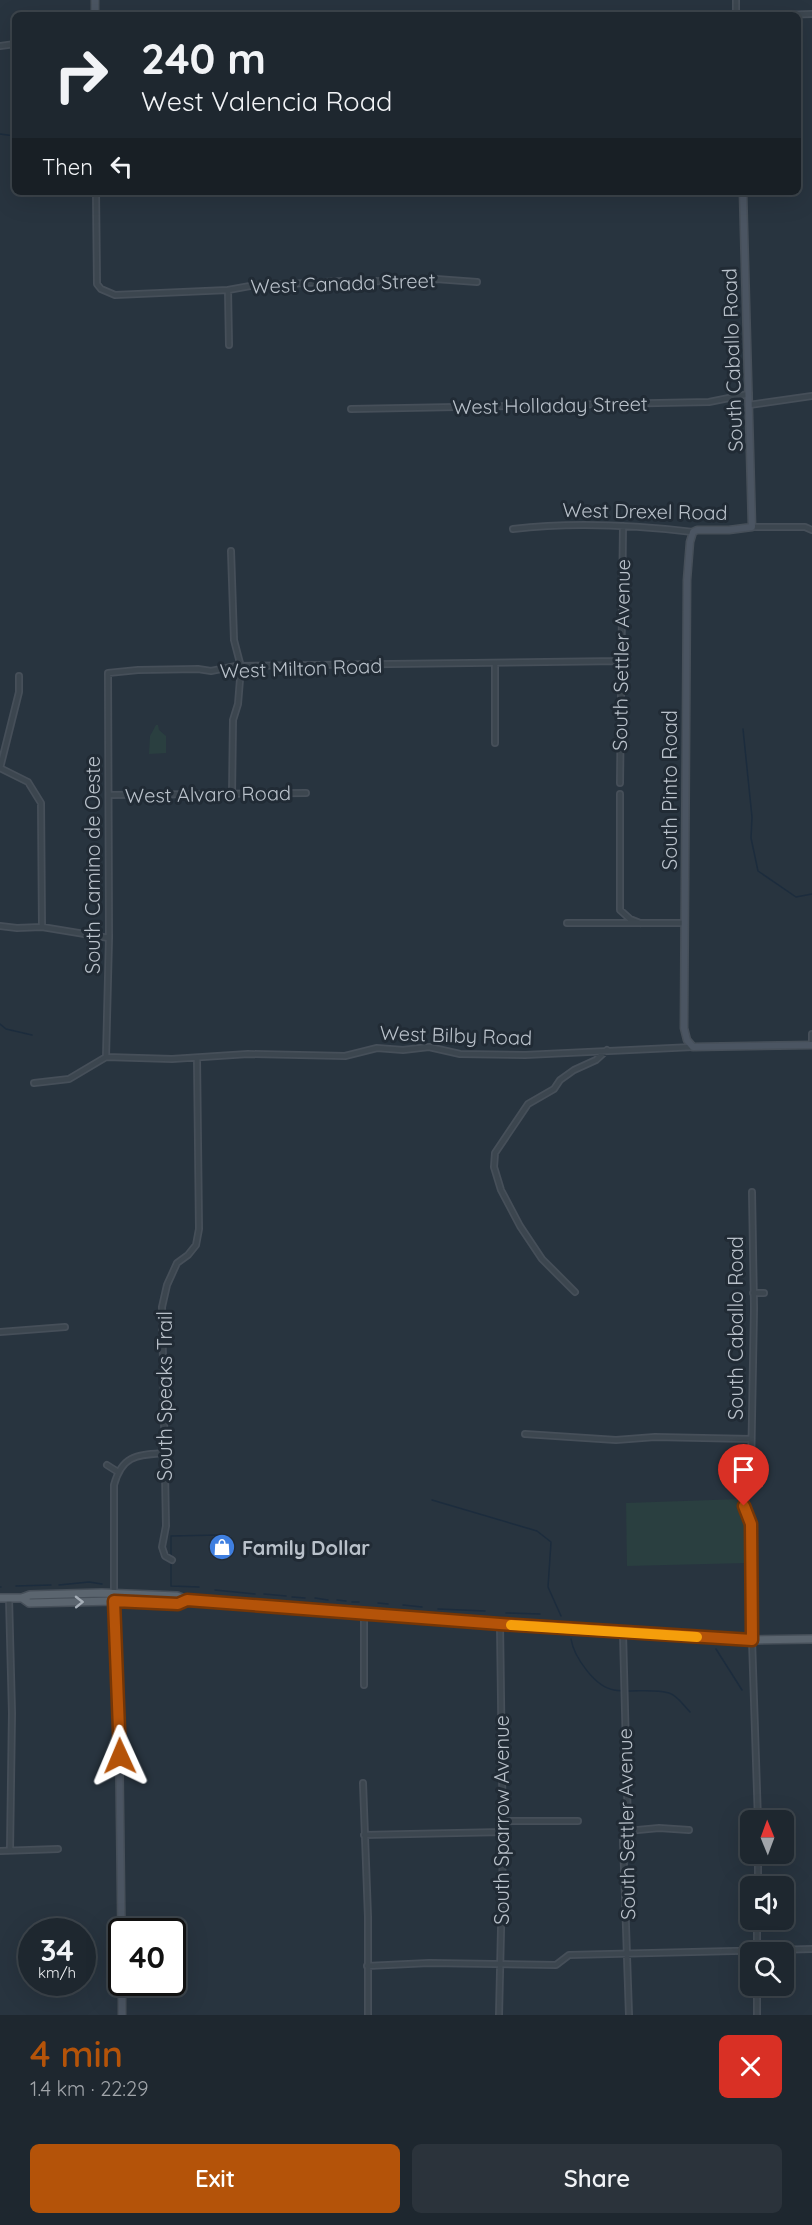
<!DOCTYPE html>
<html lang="en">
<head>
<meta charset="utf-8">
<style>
	body { margin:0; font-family:Quicksand,sans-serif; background:#2b333b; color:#f1f3f6; height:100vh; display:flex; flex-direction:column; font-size:22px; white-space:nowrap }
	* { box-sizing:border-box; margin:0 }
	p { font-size:20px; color:#a1a5aa }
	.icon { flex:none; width:33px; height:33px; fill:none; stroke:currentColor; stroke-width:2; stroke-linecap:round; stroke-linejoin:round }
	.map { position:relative; height:2015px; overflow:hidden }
	.drawer { display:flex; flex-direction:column; background:#1e272f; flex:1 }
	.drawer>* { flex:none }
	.guide { position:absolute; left:12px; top:12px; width:789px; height:183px; border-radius:9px; box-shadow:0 6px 24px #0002,0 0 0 2px #3c444b; background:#1e272f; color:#f1f3f6; overflow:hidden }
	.needle { width:39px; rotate:359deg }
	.controls { position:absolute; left:740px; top:1810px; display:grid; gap:12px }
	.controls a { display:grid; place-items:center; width:54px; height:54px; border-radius:9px; background:#1e272f; box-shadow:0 6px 24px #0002,0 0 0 2px #3c444b; font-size:30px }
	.speed { position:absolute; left:18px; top:1918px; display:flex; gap:12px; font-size:30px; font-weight:700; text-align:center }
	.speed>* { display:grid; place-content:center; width:78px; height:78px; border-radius:50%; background:#1e272f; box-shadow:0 6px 24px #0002,0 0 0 2px #3c444b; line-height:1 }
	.speed small { font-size:15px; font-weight:400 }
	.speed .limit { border:3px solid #111; border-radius:9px; background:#fff; color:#111 }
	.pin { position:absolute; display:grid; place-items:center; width:51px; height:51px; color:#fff; margin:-62px -26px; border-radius:50% 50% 50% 0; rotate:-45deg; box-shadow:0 0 6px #0007 }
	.pin .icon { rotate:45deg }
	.me { position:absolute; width:66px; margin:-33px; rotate:359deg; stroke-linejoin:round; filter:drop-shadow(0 0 4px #0008) }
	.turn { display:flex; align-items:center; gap:21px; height:126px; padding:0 30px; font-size:27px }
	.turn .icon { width:78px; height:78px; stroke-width:2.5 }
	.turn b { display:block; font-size:42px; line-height:51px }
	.then { display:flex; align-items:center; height:57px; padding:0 30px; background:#0003; gap:12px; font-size:22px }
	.round { display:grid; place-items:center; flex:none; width:63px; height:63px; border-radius:9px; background:#2b333b }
	.headline { display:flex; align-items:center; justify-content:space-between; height:102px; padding:0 30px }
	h1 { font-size:36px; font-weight:600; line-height:45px; color:#b45309 }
	.cta { display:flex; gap:12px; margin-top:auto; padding:12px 30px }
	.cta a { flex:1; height:69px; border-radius:9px; background:#b45309; color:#fff; font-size:24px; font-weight:600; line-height:69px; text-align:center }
	.cta a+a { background:#2b333b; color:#f1f3f6 }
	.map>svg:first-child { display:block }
	.green { fill:#2a3f40 }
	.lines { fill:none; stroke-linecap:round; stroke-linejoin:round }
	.stream { stroke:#1c2c3d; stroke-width:1.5 }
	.street-casing { stroke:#464f59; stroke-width:8 }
	.secondary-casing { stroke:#464f59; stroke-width:9 }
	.primary-casing { stroke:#464f59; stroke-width:10 }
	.street { stroke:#3c464f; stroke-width:4.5 }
	.secondary { stroke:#4b5562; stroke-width:6 }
	.primary { stroke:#5b656f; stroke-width:7 }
	.oneway { stroke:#a6afb8 }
	.route-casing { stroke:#753606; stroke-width:15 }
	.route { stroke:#b45309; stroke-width:10 }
	.slow { stroke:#f59e0b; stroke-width:10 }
	.labels { text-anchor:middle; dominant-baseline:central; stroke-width:6; stroke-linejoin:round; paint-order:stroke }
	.street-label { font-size:20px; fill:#b9c1ca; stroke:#212b35 }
	.poi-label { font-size:20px; font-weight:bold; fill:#b9c1ca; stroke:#212b35; text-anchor:start }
</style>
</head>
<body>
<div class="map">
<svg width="812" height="2015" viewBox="0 0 812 2015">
	<rect width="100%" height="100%" fill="#28343f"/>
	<!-- green -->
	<path class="green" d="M 156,725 L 158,725 L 159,730 L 166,736 L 166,753 L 149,754 L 150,736 Z
		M 741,1499 L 748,1524 L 747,1563 L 627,1566 L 626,1503 Z"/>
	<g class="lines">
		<!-- stream -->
		<path class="stream" d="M 0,134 L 15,136
			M 743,729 L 752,817 L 751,838 L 758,871 L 796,897 L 812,894
			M 0,1024 L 6,1029 L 32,1035
			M 432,1500 L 537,1531 L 551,1542 L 548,1587 L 561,1616
			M 171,1556 L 171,1536 L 220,1535
			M 171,1563 L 171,1586 L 199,1587
			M 59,1585 L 89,1582 L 102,1584
			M 16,1586 L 51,1585
			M 0,1587 L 1,1587
			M 215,1590 L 255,1594
			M 264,1594 L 286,1596
			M 292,1597 L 305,1598
			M 315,1598 L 328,1600
			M 337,1600 L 346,1601
			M 352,1602 L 359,1602
			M 378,1603 L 388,1604
			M 403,1605 L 422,1607
			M 438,1609 L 485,1611
			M 506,1613 L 540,1614
			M 571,1639 C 574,1657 595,1687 614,1690 C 632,1693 651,1688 669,1693 C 677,1695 684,1706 690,1712
			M 716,1649 L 742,1690"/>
		<!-- street casing -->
		<g class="street-casing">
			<path id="street" d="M 736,0 L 736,15
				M 780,15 L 812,14
				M 0,46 L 15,44
				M 96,192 L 97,284 L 101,289 L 115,295 L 228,290
				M 229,345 L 228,290 L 250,286 L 343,281 L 355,285 L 373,281 L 418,282 L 436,279 L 477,282
				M 749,405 L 812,396
				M 351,409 L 709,402 L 749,394
				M 752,527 L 805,527 L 812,530
				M 513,529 C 572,522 634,525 693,532
				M 231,551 L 234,640 L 241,667 L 238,704 L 233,720 L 232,795
				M 495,663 L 495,743
				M 19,676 L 19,692 L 0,768 L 28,782 L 41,803 L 42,927
				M 620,783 L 623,526
				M 620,794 L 620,910 L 630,919 L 640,923
				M 109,795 L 306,793
				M 567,923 L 684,923
				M 0,926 L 17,928 L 42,927 L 109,938
				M 812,1045 L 812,1034
				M 106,1057 L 109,938 L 108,673 L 138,670 L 198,669 L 211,671 L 236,666 L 620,661
				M 34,1083 L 69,1079 L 106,1057 L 172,1059 L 248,1054 L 345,1056 L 377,1048 L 403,1050 L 429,1047 L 460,1054 L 525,1055 L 693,1047
				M 752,1192 L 754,1308 L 751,1471 L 744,1506 L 751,1524 L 752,1640 L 758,1821
				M 575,1292 L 542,1259 L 520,1226 L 501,1190 L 494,1167 L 495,1153 L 528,1104 L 554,1089 L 560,1080 L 574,1070 L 596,1060 L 607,1050
				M 753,1293 L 764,1293
				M 0,1332 L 65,1327
				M 525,1434 L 616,1440 L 655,1437 L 751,1439
				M 107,1465 L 118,1472
				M 172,1560 L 165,1556 L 162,1547 L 166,1526 L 162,1307 L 167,1285 L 177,1263 L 188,1255 L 196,1245 L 199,1229 L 197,1058
				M 114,1594 L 114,1485 C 122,1455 137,1455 164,1453
				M 9,1598 L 12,1713 L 10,1850
				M 623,1633 L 628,1826 L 623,1839 L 629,2015
				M 364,1685 L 364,1613
				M 363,1783 L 368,1917 L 368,2015
				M 503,1821 L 578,1821
				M 627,1831 L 659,1828 L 689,1830
				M 364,1835 L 503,1832
				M 0,1851 L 58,1849
				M 758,1887 L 758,1854
				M 757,1953 L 757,1920
				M 367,1966 L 429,1963 L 556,1965 L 569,1955 L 812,1949
				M 499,2015 L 503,1845 L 500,1624
				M 757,2015 L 757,1986"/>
		</g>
		<!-- secondary casing -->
		<g class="secondary-casing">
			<path id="secondary" d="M 95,0 L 95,15
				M 743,192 L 752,527 L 729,530 L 697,530 L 693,532 L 690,542 L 687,580 L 684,1028 L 687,1040 L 693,1047 L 812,1045
				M 114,1597 L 119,1733 L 122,1976
				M 122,1983 L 122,2015"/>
		</g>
		<!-- primary casing -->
		<g class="primary-casing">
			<path id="primary" d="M 0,1598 L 22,1598 L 30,1595 L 102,1593 L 177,1596 L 187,1600 L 692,1637 L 752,1640 L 812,1639
				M 22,1598 L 29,1603 L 114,1601 L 178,1603 L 187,1600"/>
		</g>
		<!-- street -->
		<use href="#street" class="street"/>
		<!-- secondary -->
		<use href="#secondary" class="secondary"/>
		<!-- primary -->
		<use href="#primary" class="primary"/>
	</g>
	<!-- one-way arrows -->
	<defs><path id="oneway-chevron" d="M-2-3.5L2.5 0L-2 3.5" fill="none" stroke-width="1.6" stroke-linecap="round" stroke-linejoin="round" transform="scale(1.5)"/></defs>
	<use class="oneway" href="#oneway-chevron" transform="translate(79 1602) rotate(-1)"/>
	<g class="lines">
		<!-- route casing -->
		<g class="route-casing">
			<path id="route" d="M 120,1756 L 114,1601 L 178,1604 L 187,1600 L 500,1624 L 752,1640 L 751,1524 L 744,1506"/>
		</g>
		<!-- route -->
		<use href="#route" class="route"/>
		<!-- slow -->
		<path class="slow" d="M 511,1625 L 697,1637"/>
	</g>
	<!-- icons -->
	<defs>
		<g id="shop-disc" transform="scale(1.35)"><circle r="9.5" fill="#3f7fe0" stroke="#212b35"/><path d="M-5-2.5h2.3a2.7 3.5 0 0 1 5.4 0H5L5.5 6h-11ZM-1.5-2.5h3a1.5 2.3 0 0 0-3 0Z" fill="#fff"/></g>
	</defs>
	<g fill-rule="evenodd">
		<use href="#shop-disc" x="222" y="1547"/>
	</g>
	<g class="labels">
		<!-- street labels -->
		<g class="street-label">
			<text transform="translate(343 283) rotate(-2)">West Canada Street</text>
			<text transform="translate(732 360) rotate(-92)">South Caballo Road</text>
			<text transform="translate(550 405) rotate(-1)">West Holladay Street</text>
			<text transform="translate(645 511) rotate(1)">West Drexel Road</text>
			<text transform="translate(621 655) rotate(-89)">South Settler Avenue</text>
			<text transform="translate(301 668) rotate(-2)">West Milton Road</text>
			<text transform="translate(669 790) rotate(-90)">South Pinto Road</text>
			<text transform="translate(208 794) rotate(-1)">West Alvaro Road</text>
			<text transform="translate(92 865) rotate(-90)">South Camino de Oeste</text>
			<text transform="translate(456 1035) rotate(2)">West Bilby Road</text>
			<text transform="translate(735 1328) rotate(-90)">South Caballo Road</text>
			<text transform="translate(164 1396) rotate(-90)">South Speaks Trail</text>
			<text transform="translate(501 1820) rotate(-90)">South Sparrow Avenue</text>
			<text transform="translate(626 1824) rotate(-91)">South Settler Avenue</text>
		</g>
		<!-- poi labels -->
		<g class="poi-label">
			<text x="242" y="1547">Family Dollar</text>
		</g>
	</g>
</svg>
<div class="controls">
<a><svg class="needle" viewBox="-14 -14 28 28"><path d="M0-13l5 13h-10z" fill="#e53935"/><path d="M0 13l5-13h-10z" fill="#a1a5aa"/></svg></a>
<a><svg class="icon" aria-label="sound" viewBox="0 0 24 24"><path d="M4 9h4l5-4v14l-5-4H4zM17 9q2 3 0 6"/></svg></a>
<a><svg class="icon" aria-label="search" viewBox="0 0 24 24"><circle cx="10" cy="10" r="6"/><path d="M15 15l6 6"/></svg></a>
</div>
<div class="speed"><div>34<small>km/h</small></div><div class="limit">40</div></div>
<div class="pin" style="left:744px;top:1506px;background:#d93025"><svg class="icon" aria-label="arrive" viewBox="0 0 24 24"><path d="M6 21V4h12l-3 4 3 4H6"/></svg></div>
<svg class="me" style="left:120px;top:1756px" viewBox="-20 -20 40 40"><path d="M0-17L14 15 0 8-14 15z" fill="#b45309" stroke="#fff" stroke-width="4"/></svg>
<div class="guide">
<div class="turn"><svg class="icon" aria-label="right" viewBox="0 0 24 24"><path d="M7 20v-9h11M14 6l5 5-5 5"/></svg><div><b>240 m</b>West Valencia Road</div></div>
<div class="then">Then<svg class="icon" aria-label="left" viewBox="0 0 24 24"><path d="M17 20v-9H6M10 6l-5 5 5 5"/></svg></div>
</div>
</div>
<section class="drawer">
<div class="headline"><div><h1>4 min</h1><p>1.4 km · 22:29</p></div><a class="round" style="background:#d93025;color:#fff"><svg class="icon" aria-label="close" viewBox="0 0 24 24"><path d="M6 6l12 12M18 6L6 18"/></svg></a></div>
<div class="cta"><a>Exit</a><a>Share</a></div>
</section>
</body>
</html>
